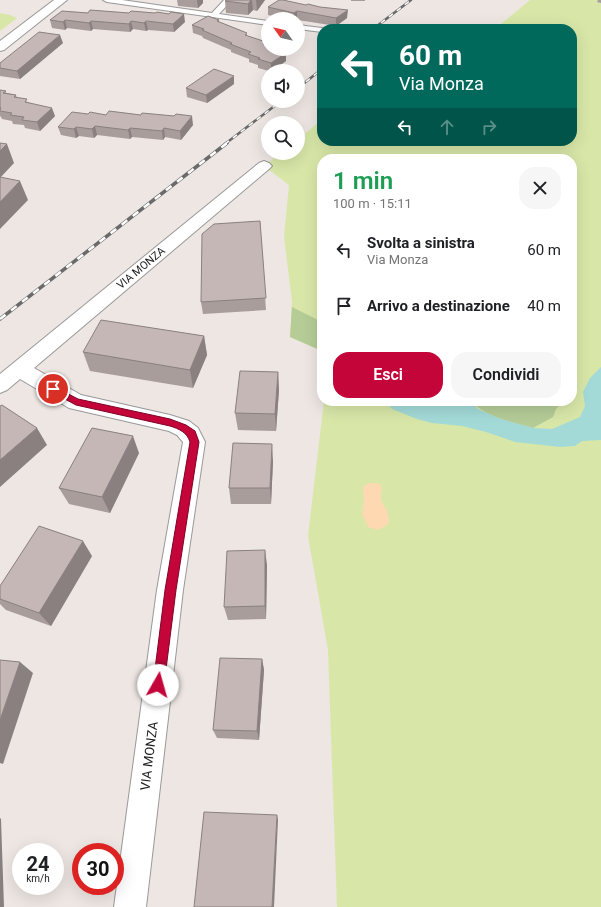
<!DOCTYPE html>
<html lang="it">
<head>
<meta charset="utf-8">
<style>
	body { margin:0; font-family:Roboto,sans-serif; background:#f6f6f6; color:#202124; height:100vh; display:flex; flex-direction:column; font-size:15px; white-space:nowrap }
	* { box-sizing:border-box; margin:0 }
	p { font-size:13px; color:#757577 }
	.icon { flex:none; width:22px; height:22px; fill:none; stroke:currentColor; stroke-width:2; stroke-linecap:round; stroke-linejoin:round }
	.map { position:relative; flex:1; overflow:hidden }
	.drawer { position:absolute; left:317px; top:154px; width:260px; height:252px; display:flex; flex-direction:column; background:#fff; border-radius:16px; box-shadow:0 4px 16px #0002 }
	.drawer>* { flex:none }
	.top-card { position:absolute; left:317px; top:24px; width:260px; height:122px; border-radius:16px; box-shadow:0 4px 16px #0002; background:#00695c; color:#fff; overflow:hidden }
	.needle { width:26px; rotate:304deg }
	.buttons { position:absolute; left:261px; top:12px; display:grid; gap:8px }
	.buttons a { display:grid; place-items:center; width:44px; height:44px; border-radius:50%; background:#fff; box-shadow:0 4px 16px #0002; font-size:20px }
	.speed { position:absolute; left:12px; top:843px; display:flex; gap:8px; font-size:20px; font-weight:700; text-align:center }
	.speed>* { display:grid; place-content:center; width:52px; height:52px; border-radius:50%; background:#fff; box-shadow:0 4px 16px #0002; line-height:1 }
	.speed small { font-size:10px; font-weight:400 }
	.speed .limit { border:6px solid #d22; background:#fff; color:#111 }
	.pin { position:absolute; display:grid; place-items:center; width:34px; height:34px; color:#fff; margin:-17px; border:2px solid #fff; border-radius:50%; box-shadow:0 1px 4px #0007 }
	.me { position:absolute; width:44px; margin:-22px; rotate:7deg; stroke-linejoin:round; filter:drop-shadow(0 0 3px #0008) }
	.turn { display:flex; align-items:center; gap:14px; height:84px; padding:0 16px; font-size:18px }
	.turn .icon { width:52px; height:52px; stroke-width:2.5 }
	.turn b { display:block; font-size:28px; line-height:34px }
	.lanes { display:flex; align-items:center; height:38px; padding:0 16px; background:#0003; justify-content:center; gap:20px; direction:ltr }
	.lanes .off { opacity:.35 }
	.round { display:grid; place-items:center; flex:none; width:42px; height:42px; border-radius:16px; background:#f6f6f6 }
	.headline { display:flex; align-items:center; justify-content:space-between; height:68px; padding:0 16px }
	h1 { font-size:24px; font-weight:600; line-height:30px; color:#1e9e55 }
	.action { display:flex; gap:8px; margin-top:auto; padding:8px 16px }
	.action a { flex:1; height:46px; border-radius:16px; background:#c3053a; color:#fff; font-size:16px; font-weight:600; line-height:46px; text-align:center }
	.action a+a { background:#f6f6f6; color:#202124 }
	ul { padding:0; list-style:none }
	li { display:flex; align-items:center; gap:12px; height:56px; padding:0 16px }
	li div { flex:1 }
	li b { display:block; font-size:15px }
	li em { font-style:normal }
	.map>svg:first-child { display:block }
	.grass { fill:#d8e7a8 }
	.forest { fill:#b5cc97 }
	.sand { fill:#fdd8b0 }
	.water { fill:#a3dad7 }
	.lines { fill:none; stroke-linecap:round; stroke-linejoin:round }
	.service-casing { stroke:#999; stroke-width:2 }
	.minor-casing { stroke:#999; stroke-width:2 }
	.service { fill:#fff; fill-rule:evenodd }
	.minor { fill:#fff; fill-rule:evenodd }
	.rail-far1-casing { stroke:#6a6a6a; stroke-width:2.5 }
	.rail-casing { stroke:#6a6a6a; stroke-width:3.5 }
	.rail-far1 { stroke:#fff; stroke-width:1.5; stroke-dasharray:5; stroke-linecap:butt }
	.rail { stroke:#fff; stroke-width:2.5; stroke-dasharray:7; stroke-linecap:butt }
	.wall { fill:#a99d9c }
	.shaded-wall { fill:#89807f }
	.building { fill:#c4b7b5; stroke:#89807f }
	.route { fill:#c3053a; stroke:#7f0326 }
	.labels { text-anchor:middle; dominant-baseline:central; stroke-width:3; stroke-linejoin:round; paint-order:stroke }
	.far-street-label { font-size:11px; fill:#1c1c1c; stroke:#fff }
	.street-label { font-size:13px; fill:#1c1c1c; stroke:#fff }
</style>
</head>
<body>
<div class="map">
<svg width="601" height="907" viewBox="0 0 601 907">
	<rect width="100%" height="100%" fill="#ede6e2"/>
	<!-- grass -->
	<path class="grass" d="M 530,0 L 601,0 L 601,907 L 337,907 L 328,650 L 308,536 L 324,401 L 572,401 L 572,159 L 322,159 L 322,351 L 290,337 L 292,301 L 284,237 L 289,185 L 264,166 L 281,153 L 298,153 L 298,139 L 322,120 L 322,141 L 572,141 L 572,29 L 495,29 Z
		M 0,13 L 10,15 L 17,18 L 0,31 Z"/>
	<!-- forest -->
	<path class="forest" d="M 292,307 L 322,322 L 322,351 L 290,337 Z
		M 470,401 L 564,401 L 556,409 L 553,417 L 533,428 C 510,422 487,417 470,401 Z"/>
	<!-- sand -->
	<path class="sand" d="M 370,483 C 387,482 380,490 381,500 C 382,504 386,507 387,511 C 388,514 389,518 389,521 L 387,525 L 378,530 L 368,527 L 362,514 L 364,501 L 363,488 L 365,485 Z"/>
	<!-- water -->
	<path class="water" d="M 601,367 L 601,440 L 582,441 L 575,446 L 560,447 L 515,442 L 486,432 L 462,426 L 432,423 L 417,419 L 392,409 L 385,401 L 470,401 L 478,409 L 501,419 L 533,428 L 552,429 L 580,417 L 585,406 L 583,392 L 590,378 Z"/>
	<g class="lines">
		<!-- service casing -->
		<g class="service-casing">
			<path id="service" d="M 103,0 L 122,0 L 212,13 L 224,0 L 232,0 L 219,14 L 268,21 L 268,25 L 107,2 Z
				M 298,25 L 322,28 L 325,29 L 322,29 L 322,32 L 298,29 Z"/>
		</g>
		<!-- minor casing -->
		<g class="minor-casing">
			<path id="minor" d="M 54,0 L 67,0 L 4,50 L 0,51 L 0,41 Z
				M 264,161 L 269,163 L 272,166 L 269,169 L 34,368 L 81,395 L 170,415 L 189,421 L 198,428 L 205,442 L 183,590 L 146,907 L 114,907 L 157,590 L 183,442 L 177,435 L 169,431 L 69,408 L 20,379 L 7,390 L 0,393 L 0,374 L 259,163 Z"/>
		</g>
		<!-- service -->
		<use href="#service" class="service"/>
		<!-- minor -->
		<use href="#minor" class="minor"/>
		<!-- rail-far1 casing -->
		<g class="rail-far1-casing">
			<path id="rail-far1" d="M 373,29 L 411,0
				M 298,88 L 322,69
				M 225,144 L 281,101"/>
		</g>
		<!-- rail casing -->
		<g class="rail-casing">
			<path id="rail" d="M 0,319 L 227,143"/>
		</g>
		<!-- rail-far1 -->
		<use href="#rail-far1" class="rail-far1"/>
		<!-- rail -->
		<use href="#rail" class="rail"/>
	</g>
	<!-- wall -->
	<path class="wall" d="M 177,0 L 203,0 L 203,3 L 198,8 L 178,6 Z
		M 227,0 L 265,0 L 257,11 L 253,10 L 248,15 L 226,13 L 225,1 Z
		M 351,0 L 365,0 L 365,1 L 351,1 Z
		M 598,0 L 601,0 L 601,3 L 597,2 Z
		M 268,7 L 347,18 L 336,26 L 298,20 L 298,19 L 285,19 L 268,15 Z
		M 50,20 L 185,22 L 174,32 L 148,30 L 146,31 L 133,29 L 130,32 L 93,29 L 91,31 L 67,28 L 65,30 L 52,28 Z
		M 219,20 L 219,22 L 247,33 L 247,36 L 266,42 L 266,45 L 275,50 L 286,53 L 286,61 L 272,71 L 269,71 L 258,68 L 258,65 L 249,62 L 249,59 L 231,52 L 231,50 L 203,38 L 202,36 L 193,33 L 192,25 Z
		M 63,43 L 20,79 L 0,76 L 0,63 Z
		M 234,84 L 207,103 L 187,97 L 186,88 Z
		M 0,90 L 7,93 L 16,95 L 17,98 L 28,102 L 55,116 L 40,131 L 25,128 L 24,125 L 13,124 L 12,121 L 2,119 L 1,117 L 0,116 Z
		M 88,114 L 106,115 L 193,125 L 181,140 L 165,137 L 163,140 L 132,137 L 130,139 L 97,135 L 94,138 L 79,136 L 76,138 L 61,135 L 58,127 Z
		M 260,221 L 266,310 L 203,314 L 201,302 Z
		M 204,336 L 207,355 L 193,388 L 90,371 L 83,352 Z
		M 278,372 L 279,390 L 276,431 L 238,430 L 235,413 Z
		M 139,453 L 110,513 L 69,504 L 59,488 Z
		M 273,461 L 271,504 L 231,504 L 229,488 Z
		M 92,556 L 51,626 L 6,610 L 0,604 L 0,586 Z
		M 267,565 L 266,619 L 228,620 L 224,607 Z
		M 262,659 L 264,670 L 259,740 L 217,738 L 213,730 Z"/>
	<!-- shaded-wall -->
	<path class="shaded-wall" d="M 197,0 L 203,0 L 203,3 L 198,8 Z
		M 251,0 L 252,0 L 253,10 L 248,15 L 248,4 Z
		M 256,0 L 265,0 L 257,11 Z
		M 348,10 L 347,18 L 336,26 L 336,18 Z
		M 297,11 L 297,19 L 294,19 L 294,13 Z
		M 184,14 L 185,22 L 174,32 L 173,24 Z
		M 65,20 L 67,28 L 65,30 L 63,22 Z
		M 91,21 L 93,29 L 91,31 L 89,23 Z
		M 131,21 L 133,29 L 130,32 L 129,24 Z
		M 146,21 L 148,30 L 146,31 L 144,23 Z
		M 60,35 L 63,43 L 20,79 L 17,71 Z
		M 286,53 L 286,61 L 272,71 L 271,71 L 271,63 Z
		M 234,76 L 234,84 L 207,103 L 206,95 Z
		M 52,108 L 55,116 L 40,131 L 37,122 Z
		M 192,116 L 193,125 L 181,140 L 180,131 Z
		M 95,126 L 97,135 L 94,138 L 92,129 Z
		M 76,127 L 79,136 L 76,138 L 74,129 Z
		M 130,128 L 132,137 L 130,139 L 128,130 Z
		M 164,128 L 165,137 L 163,140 L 162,131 Z
		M 7,144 L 14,163 L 0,178 L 0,151 Z
		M 20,181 L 28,200 L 0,229 L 0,202 Z
		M 204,336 L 207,355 L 193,388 L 190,370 Z
		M 278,372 L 279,390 L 276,431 L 275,414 Z
		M 37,428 L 47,445 L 0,487 L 0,460 Z
		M 133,436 L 139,453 L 110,513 L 102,497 Z
		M 272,444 L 273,461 L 271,504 L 270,488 Z
		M 83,541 L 92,556 L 51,626 L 39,613 Z
		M 265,550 L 267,565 L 266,619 L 265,606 Z
		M 262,659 L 264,670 L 259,740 L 257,731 Z
		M 20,662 L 33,673 L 3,764 L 0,763 L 0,720 Z
		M 277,815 L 278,820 L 274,907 L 272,907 Z
		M 0,818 L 1,819 L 4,907 L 0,907 Z"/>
	<!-- building -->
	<path class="building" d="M 227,0 L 251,0 L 248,4 L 225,1 Z
		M 279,0 L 283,0 L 306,5 L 308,4 L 320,7 L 348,10 L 336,18 L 297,11 L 294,13 L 268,7 Z
		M 90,10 L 129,13 L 131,11 L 155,13 L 157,12 L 169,14 L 171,12 L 184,14 L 173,24 L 146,21 L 144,23 L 131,21 L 129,24 L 91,21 L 89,23 L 65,20 L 63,22 L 50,20 L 62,11 L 88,13 Z
		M 208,16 L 219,20 L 217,21 L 247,33 L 245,35 L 266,42 L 263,44 L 268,45 L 268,49 L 273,49 L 286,53 L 271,63 L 258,59 L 260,58 L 248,54 L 251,52 L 230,44 L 232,43 L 202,30 L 204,29 L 192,25 Z
		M 39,32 L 60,35 L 17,71 L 0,68 L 0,63 Z
		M 214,69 L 234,76 L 206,95 L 186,88 Z
		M 0,90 L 6,91 L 3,93 L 16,95 L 14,97 L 27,99 L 25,102 L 52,108 L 37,122 L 22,120 L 24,117 L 10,115 L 12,113 L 0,111 L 0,110 L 1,108 L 0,108 Z
		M 109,111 L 141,115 L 142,113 L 174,116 L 176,114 L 192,116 L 180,131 L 164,128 L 162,131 L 130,128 L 128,130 L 95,126 L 92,129 L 76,127 L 74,129 L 58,127 L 72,112 L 88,114 L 90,112 L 106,115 Z
		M 0,143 L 7,144 L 0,151 Z
		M 0,177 L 20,181 L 0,202 Z
		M 260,221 L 266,298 L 201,302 L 202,234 L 214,224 Z
		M 101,320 L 204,336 L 190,370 L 83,352 Z
		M 240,371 L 278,372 L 275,414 L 235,413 Z
		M 2,405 L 37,428 L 0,460 L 0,406 Z
		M 92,428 L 133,436 L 102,497 L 59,488 Z
		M 233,443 L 272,444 L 270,488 L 229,488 Z
		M 39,526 L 83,541 L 39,613 L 0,599 L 0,586 Z
		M 265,550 L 265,606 L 224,607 L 227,551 Z
		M 220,658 L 262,659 L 257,731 L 213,730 Z
		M 0,660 L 20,662 L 0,720 Z
		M 204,812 L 277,815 L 272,907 L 194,907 Z"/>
	<!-- route -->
	<path class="route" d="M 53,386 L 78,399 L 170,419 L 186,425 L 195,431 L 199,442 L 176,590 L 164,685 L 162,689 L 158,691 L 154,689 L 153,685 L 165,590 L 190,442 C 187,432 179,429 170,426 L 76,405 L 50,391 L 49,389 L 50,387 Z"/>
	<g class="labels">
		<!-- far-street labels -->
		<g class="far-street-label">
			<text transform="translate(141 268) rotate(-40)">VIA MONZA</text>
		</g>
		<!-- street labels -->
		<g class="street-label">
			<text transform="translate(149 756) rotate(-83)">VIA MONZA</text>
		</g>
	</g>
</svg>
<div class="buttons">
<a><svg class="needle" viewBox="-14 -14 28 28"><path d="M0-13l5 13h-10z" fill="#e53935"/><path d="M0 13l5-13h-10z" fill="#757577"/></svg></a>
<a><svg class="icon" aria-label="sound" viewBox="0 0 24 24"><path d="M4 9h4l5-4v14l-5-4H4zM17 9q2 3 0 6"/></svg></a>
<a><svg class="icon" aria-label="search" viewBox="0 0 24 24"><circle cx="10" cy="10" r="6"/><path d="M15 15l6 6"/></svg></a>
</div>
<div class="speed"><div>24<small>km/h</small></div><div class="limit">30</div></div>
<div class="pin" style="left:53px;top:389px;background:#d93025"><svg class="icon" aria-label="arrive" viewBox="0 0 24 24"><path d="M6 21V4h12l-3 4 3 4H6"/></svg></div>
<svg class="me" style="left:158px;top:685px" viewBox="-20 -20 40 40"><circle r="19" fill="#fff"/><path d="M0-13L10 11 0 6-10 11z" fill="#c3053a"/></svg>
<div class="top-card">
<div class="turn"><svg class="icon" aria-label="left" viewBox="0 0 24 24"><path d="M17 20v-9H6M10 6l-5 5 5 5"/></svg><div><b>60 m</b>Via Monza</div></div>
<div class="lanes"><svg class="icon" aria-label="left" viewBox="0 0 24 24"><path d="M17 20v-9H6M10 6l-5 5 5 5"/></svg><svg class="icon off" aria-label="ahead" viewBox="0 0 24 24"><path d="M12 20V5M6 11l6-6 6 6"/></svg><svg class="icon off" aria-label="right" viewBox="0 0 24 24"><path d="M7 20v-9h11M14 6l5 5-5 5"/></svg></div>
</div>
<section class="drawer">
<div class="headline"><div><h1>1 min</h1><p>100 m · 15:11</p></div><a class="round"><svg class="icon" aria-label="close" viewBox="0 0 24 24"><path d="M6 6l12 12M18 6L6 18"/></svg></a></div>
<ul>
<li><svg class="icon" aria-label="left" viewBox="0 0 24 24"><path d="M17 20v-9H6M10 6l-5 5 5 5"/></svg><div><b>Svolta a sinistra</b><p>Via Monza</p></div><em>60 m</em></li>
<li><svg class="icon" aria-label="arrive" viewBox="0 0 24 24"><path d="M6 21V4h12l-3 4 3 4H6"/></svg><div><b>Arrivo a destinazione</b></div><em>40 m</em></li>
</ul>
<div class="action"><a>Esci</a><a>Condividi</a></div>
</section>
</div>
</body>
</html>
